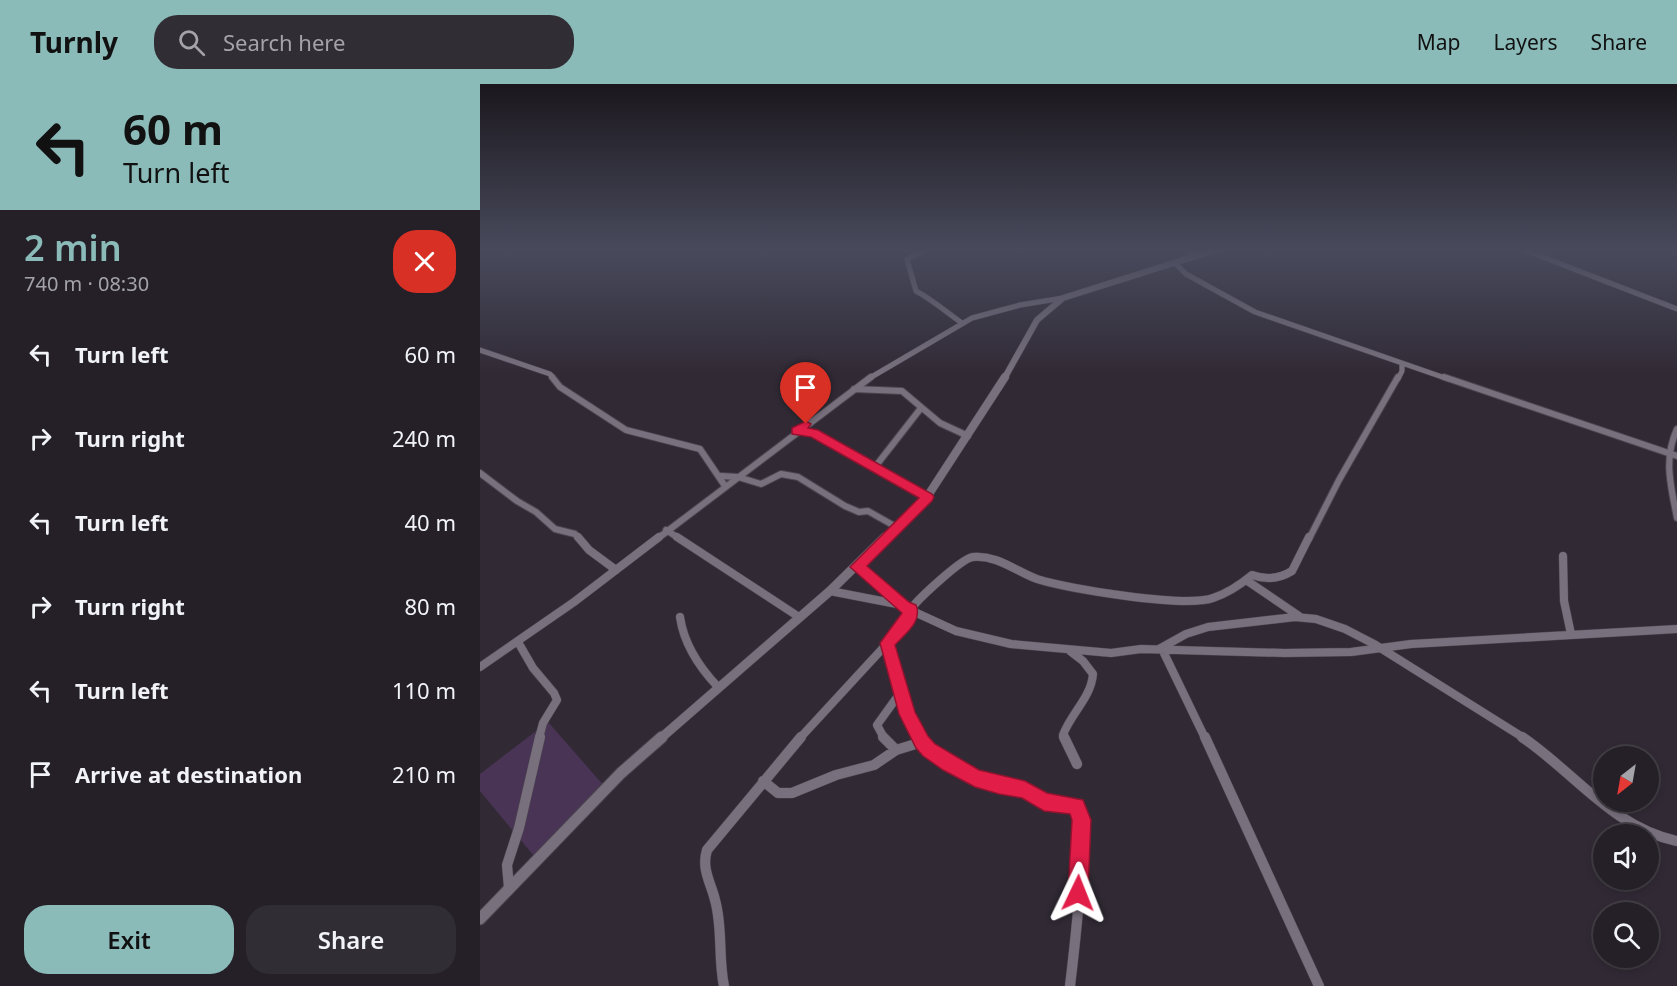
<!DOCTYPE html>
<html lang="en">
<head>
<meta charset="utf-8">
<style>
	body { margin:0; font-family:"Noto Sans",sans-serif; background:#312d34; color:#f1f3f6; height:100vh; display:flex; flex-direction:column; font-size:22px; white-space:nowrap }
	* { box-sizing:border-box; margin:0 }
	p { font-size:20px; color:#a3a3a8 }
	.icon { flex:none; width:33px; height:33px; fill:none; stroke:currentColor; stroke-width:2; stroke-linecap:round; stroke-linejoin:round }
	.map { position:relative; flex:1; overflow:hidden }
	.side { display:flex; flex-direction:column; background:#252028; width:480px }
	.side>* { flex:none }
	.guide { background:#8bbbb9; color:#111; overflow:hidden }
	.needle { width:39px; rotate:211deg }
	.buttons { position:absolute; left:1113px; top:662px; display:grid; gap:12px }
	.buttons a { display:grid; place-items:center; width:66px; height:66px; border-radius:50%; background:#252028; box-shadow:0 3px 9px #0003,0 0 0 2px #423e45; font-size:30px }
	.pin { position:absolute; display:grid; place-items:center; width:51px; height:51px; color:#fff; margin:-62px -26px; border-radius:50% 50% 50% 0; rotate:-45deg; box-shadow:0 0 6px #0007 }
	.pin .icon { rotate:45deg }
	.me { position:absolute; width:66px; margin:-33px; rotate:2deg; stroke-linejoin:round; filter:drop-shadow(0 0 4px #0008) }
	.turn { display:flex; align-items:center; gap:21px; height:126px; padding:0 24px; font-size:27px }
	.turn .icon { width:78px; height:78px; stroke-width:2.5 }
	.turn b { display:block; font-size:42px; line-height:51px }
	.round { display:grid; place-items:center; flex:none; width:63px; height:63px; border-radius:24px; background:#312d34 }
	.overview { display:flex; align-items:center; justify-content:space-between; height:102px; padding:0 24px }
	h1 { font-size:36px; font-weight:600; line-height:45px; color:#8bbbb9 }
	.button { display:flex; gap:12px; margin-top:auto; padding:12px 24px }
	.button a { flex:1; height:69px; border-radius:24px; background:#8bbbb9; color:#111; font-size:24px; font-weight:600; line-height:69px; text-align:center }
	.button a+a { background:#312d34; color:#f1f3f6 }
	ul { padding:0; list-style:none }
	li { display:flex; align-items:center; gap:18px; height:84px; padding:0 24px }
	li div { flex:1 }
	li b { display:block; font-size:22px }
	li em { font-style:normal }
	header { display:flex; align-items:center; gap:36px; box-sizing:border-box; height:84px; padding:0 30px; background:#8bbbb9; color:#111 }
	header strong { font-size:28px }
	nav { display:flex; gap:33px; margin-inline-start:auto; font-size:21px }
	.search { width:420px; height:54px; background:#312d34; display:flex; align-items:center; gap:15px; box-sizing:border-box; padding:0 21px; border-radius:24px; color:#a3a3a8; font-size:22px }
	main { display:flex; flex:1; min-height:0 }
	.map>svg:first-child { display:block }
	.green { fill:#4a3456 }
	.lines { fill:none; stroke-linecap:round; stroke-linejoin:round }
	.minor-far3-casing { stroke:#4a454e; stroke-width:6 }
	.minor-far2-casing { stroke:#4a454e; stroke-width:8 }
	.minor-far1-casing { stroke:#4a454e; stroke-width:9 }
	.minor-casing { stroke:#4a454e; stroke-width:11 }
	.tertiary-far3-casing { stroke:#4a454e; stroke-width:7 }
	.tertiary-far2-casing { stroke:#4a454e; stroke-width:9 }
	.tertiary-far1-casing { stroke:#4a454e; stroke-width:10 }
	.tertiary-casing { stroke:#4a454e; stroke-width:13 }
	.minor-far3 { stroke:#78707d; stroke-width:5 }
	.minor-far2 { stroke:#78707d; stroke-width:6 }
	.minor-far1 { stroke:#78707d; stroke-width:8 }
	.minor { stroke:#78707d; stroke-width:10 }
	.tertiary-far3 { stroke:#78707d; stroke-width:6 }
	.tertiary-far2 { stroke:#78707d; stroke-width:8 }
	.tertiary-far1 { stroke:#78707d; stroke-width:9 }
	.tertiary { stroke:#78707d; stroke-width:11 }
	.route { fill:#e11d48; stroke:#92132f; stroke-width:1.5 }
</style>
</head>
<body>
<header>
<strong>Turnly</strong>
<div class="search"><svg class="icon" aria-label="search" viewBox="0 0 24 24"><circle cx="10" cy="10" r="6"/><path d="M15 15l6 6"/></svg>Search here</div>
<nav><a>Map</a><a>Layers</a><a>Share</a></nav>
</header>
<main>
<section class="side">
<div class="guide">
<div class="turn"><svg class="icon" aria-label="left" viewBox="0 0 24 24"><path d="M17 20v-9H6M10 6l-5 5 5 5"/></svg><div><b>60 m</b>Turn left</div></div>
</div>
<div class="overview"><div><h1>2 min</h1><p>740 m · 08:30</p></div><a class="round" style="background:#d93025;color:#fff"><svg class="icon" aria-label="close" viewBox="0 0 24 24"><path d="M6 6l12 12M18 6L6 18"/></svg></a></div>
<ul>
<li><svg class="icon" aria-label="left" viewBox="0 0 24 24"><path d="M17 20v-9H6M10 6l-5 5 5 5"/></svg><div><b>Turn left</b></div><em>60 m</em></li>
<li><svg class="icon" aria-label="right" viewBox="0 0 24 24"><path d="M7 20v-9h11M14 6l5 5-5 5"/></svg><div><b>Turn right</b></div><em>240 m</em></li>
<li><svg class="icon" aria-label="left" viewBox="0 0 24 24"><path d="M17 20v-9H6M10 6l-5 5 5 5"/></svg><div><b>Turn left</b></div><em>40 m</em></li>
<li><svg class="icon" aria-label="right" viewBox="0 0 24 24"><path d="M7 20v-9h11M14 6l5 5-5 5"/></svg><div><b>Turn right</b></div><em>80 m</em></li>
<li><svg class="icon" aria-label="left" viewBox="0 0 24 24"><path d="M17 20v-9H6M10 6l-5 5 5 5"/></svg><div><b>Turn left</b></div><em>110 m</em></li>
<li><svg class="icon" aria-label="arrive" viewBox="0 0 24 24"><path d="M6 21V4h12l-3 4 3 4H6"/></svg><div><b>Arrive at destination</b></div><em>210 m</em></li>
</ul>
<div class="button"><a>Exit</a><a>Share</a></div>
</section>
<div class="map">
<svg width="1197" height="902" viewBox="0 0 1197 902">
	<rect width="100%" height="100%" fill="#312a35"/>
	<!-- green -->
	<path class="green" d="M 68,638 L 125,703 L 58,777 L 0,707 L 0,690 Z"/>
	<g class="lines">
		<!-- minor-far3 casing -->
		<g class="minor-far3-casing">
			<path id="minor-far3" d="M 447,165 L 427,175 L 436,207 C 453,216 466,228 482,239
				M 708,165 L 713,172
				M 1042,165 L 1197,225
				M 695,179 L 706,190 L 775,228 L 922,279 L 922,287 L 918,295
				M 0,266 L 70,290 L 74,295
				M 922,279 L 968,295
				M 388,295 L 492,234 L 540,221 L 583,214"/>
		</g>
		<!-- minor-far2 casing -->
		<g class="minor-far2-casing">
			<path id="minor-far2" d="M 72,293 L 80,303 L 146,346 L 220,365 L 245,402
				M 964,293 L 1197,372
				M 374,305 L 422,307 L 460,339 L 488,352
				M 1197,345 C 1183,376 1191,402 1197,434
				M 317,347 L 334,349 L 448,413
				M 395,383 L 441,324
				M 0,389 L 37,417 L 56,428 L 75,445 L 95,450 L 99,455
				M 241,392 L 258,393 L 281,400 L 301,390 L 318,393 L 365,422 L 379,428 L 388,427 L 418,444
				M 186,446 L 200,455
				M 177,455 L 391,293
				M 829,455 L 859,396 L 918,293"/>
		</g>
		<!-- minor-far1 casing -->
		<g class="minor-far1-casing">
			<path id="minor-far1" d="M 98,453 L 109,466 L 136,486
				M 197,453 L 319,533
				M 1083,472 L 1084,517 L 1091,550
				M 377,483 L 421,520
				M 766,496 L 819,532
				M 350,507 L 417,520 L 476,547 L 531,560 L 631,569 L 661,565 L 804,569 L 871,568 L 931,560 L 1197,545
				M 200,533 C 204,561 219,583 238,603
				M 38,558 L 53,584 L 74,609 L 77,616 L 63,639 L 59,654
				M 407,559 L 428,630 L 440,654
				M 679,565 L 706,550 L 728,543 L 815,533 L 836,535 L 865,545 L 894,560 L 1044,654
				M 682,565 L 725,654
				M 0,583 L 94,518 L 179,453
				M 320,654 L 427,538 C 428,534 429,528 431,525 C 438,515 482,474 493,473 C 518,471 535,487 557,495 C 588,505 705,524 733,514 C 748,509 760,501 772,491 C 786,496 799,495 812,487 L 829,453
				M 404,654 L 397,641 L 420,609
				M 585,654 L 583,651 C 591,629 611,614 613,590 L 603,577 L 590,567"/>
		</g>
		<!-- minor casing -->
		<g class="minor-casing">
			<path id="minor" d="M 403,653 L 416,666
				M 439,653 L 449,666 L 495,694 L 519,702 L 545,706 L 564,718 L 592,720 L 599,724 C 604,783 597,843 590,902
				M 584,653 L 597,680
				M 725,653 L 839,902
				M 1042,653 C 1094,688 1133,744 1197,757
				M 283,697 L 298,709 L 312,709 L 356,691 L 394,681 L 416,666 L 442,658
				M 29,804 L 27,781 L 39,744 L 60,653
				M 244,902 C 238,874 243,844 235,816 C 231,799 221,785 227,766 L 321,653"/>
		</g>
		<!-- tertiary-far3 casing -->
		<g class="tertiary-far3-casing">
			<path id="tertiary-far3" d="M 524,295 L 557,236 L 583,214 L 738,165"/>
		</g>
		<!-- tertiary-far2 casing -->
		<g class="tertiary-far2-casing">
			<path id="tertiary-far2" d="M 404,455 L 447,413 L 525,293"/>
		</g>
		<!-- tertiary-far1 casing -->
		<g class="tertiary-far1-casing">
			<path id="tertiary-far1" d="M 181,654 L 350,507 L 405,453"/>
		</g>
		<!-- tertiary casing -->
		<g class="tertiary-casing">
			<path id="tertiary" d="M 0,835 L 141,689 L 182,653"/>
		</g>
		<!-- minor-far3 -->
		<use href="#minor-far3" class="minor-far3"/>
		<!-- minor-far2 -->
		<use href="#minor-far2" class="minor-far2"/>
		<!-- minor-far1 -->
		<use href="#minor-far1" class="minor-far1"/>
		<!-- minor -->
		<use href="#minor" class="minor"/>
		<!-- tertiary-far3 -->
		<use href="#tertiary-far3" class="tertiary-far3"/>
		<!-- tertiary-far2 -->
		<use href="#tertiary-far2" class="tertiary-far2"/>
		<!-- tertiary-far1 -->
		<use href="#tertiary-far1" class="tertiary-far1"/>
		<!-- tertiary -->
		<use href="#tertiary" class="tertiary"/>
	</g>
	<!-- sky -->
	<linearGradient id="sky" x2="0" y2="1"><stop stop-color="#1b171d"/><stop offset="0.57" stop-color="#484a5c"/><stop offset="1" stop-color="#484a5c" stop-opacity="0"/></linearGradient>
	<rect width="1197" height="291" fill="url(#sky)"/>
	<!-- route -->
	<path class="route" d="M 326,337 L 331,340 L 328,344 L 338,346 L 452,410 L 454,413 L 452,417 L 387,482 L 429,518 L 436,521 C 443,537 425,550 415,561 L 435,628 L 448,652 L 455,660 L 499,686 L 545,697 L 567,709 L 603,716 L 611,736 L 608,809 L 605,816 L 598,819 L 591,816 L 588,809 L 592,736 L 590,730 L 564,727 L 542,714 L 519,710 L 495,703 L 463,686 L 443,672 L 436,664 L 419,630 L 400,559 L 422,529 L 370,483 L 439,414 L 331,353 L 312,350 L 312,344 Z"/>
</svg>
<div class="buttons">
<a><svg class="needle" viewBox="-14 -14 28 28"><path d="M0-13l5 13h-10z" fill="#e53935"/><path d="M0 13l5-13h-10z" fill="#a3a3a8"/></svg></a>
<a><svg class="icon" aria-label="sound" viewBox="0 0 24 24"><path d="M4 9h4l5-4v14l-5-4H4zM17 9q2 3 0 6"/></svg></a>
<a><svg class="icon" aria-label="search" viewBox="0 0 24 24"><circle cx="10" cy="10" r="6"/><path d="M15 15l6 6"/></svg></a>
</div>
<div class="pin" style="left:326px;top:340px;background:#d93025"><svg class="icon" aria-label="arrive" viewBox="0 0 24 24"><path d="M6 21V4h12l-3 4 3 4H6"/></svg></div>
<svg class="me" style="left:598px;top:809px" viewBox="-20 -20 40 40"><path d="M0-17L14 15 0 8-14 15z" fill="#e11d48" stroke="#fff" stroke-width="4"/></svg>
</div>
</main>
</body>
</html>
